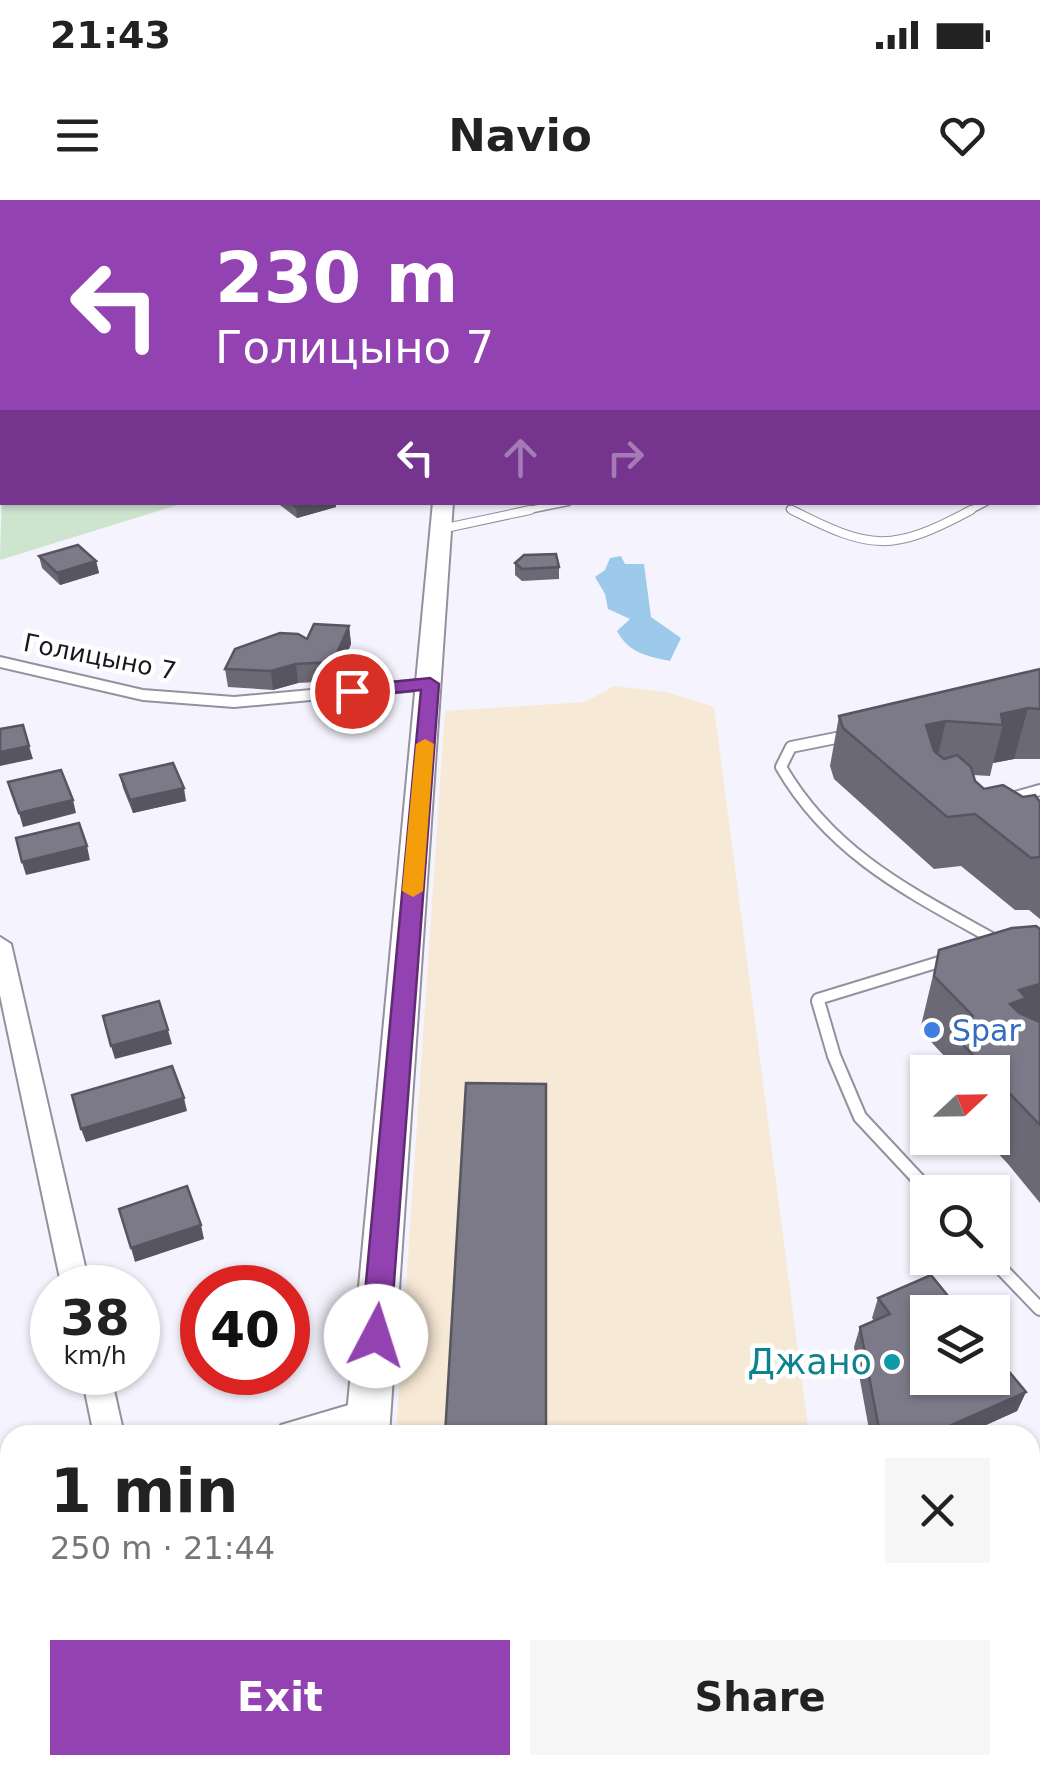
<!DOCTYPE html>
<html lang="en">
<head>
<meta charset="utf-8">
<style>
	body { margin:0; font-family:"DejaVu Sans",sans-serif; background:#f6f6f6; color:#222; height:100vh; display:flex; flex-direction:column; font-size:38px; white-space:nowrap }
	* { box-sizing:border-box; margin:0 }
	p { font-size:32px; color:#767676 }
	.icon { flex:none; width:55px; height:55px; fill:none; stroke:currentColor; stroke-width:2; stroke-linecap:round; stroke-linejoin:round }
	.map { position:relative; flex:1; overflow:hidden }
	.drawer { position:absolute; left:0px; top:1225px; width:1040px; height:350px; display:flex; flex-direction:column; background:#fff; border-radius:30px 30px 0 0; box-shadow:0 2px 8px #0004 }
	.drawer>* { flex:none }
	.guide { position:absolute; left:0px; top:0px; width:1040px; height:305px; box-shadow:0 2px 8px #0004; background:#9342b1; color:#fff; overflow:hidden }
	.needle { width:65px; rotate:68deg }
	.tools { position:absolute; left:910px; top:855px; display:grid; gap:20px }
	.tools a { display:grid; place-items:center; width:100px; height:100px; border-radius:0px; background:#fff; box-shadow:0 2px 8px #0004; font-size:50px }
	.speed { position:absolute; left:30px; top:1065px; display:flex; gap:20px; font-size:50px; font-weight:700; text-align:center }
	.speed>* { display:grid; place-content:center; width:130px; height:130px; border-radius:50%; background:#fff; box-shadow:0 2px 8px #0004; line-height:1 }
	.speed small { font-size:25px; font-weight:400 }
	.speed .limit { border:15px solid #d22; background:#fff; color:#111 }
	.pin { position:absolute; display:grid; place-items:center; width:85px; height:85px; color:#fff; margin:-42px; border:5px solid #fff; border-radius:50%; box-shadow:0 2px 10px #0007 }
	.me { position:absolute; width:110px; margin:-55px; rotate:5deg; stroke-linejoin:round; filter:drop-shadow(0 0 8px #0008) }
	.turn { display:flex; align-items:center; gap:35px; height:210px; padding:0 50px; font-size:45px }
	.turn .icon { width:130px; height:130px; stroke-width:2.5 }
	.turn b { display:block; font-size:70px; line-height:85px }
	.lanes { display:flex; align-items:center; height:95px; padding:0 50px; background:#0003; justify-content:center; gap:50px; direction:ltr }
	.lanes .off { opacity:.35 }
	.round { display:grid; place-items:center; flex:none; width:105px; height:105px; border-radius:0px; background:#f6f6f6 }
	.headline { display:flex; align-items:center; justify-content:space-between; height:170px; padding:0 50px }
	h1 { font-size:60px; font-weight:700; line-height:75px }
	.cta { display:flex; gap:20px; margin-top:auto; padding:20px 50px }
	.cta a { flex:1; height:115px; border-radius:0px; background:#9342b1; color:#fff; font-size:40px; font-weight:700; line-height:115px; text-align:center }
	.cta a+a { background:#f6f6f6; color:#222 }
	.status { display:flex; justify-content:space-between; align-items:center; height:70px; padding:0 50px; background:#fff; direction:ltr }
	.status svg { height:28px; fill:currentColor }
	header { display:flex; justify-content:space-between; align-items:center; height:130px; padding:0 50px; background:#fff; font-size:45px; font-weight:700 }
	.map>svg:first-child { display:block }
	.industrial { fill:#f6e9d5 }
	.green { fill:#cde5ce }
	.water { fill:#9dcaeb }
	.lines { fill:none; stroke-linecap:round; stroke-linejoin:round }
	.lane-far4-casing { stroke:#9391a0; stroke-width:6 }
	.lane-far3-casing { stroke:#9391a0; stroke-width:9 }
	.lane-far2-casing { stroke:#9391a0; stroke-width:10 }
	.lane-far1-casing { stroke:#9391a0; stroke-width:14 }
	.lane-casing { stroke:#9391a0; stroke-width:16 }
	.street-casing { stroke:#9391a0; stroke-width:4 }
	.secondary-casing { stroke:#9391a0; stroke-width:4 }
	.lane-far4 { stroke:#fff; stroke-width:5 }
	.lane-far3 { stroke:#fff; stroke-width:6 }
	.lane-far2 { stroke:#fff; stroke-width:8 }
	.lane-far1 { stroke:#fff; stroke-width:10 }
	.lane { stroke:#fff; stroke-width:12 }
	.street { fill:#fff; fill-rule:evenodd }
	.secondary { fill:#fff; fill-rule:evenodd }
	.wall { fill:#6b6976 }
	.shaded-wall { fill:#575560 }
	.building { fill:#7c7a89; stroke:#575560; stroke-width:2.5 }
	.route { fill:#9342b1; stroke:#602b73; stroke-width:2.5 }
	.slow { fill:#f59e0b }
	.shop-dot { fill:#3f7fe0; stroke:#fff; stroke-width:4 }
	.culture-dot { fill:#0f9aa8; stroke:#fff; stroke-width:4 }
	.labels { text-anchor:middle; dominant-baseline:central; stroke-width:9; stroke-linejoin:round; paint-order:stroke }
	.far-street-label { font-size:25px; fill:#19181e; stroke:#fff }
	.shop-label { font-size:30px; fill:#366cbe; stroke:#fff; text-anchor:start }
	.near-culture-label { font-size:35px; fill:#0d838f; stroke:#fff; text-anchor:end }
</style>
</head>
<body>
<div class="status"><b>21:43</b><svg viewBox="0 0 49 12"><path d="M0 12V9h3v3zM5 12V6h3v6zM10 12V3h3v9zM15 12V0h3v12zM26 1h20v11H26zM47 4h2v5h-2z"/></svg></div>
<header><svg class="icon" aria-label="menu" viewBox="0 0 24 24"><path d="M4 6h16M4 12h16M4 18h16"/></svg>Navio<svg class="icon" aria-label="heart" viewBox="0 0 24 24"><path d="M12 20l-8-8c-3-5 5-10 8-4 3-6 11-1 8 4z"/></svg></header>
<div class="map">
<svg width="1040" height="1575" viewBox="0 0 1040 1575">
	<rect width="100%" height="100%" fill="#f5f4fe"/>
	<!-- industrial -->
	<path class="industrial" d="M 614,486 L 666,492 L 714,507 L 809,1235 L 396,1235 L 445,511 L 585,502 Z
		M 374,1565 L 702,1565 L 704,1575 L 373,1575 Z"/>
	<!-- green -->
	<path class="green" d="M 2,283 L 2,302 L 184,303 L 0,360 Z"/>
	<!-- water -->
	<path class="water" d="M 621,356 L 625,364 L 644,364 L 651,417 L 681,438 L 670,461 C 646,456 629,453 617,431 L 630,419 L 608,409 L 605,394 L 595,377 L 605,370 L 610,358 Z"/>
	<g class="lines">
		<!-- lane-far4 casing -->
		<g class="lane-far4-casing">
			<path id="lane-far4" d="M 837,2 L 846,0"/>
		</g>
		<!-- lane-far3 casing -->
		<g class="lane-far3-casing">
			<path id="lane-far3" d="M 790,309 L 797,312
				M 519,312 L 568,302
				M 967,312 L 986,302"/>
		</g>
		<!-- lane-far2 casing -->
		<g class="lane-far2-casing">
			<path id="lane-far2" d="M 792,310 C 871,350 891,353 971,310
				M 441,329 L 530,310"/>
		</g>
		<!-- lane-far1 casing -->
		<g class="lane-far1-casing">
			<path id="lane-far1" d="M 846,536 L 791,547 L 781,567 C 832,655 911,693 997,741
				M 1008,599 L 1040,590
				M 819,803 L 818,799 L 949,759"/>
		</g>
		<!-- lane casing -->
		<g class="lane-casing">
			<path id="lane" d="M 818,801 L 834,856 L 860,917 L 930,992
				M 991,1058 L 1040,1109"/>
		</g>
		<!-- street casing -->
		<g class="street-casing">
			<path id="street" d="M 2,212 L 2,220 L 0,221 L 0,213 Z
				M 0,457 L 143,490 L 234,497 L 430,479 L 439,484 L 430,489 L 234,507 L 143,500 L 0,467 Z
				M 0,737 L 11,744 L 90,1088 L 62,1088 L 0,795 Z
				M 81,1172 L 110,1172 L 124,1235 L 94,1235 Z
				M 369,1199 L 379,1203 L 384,1212 L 379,1221 L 337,1235 L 277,1235 L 281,1225 Z
				M 10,1317 L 10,1347 L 0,1350 L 0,1320 Z"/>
		</g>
		<!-- secondary casing -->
		<g class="secondary-casing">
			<path id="secondary" d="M 462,0 L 476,0 L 476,2 L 463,2 Z
				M 433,302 L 453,302 L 389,1235 L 345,1235 Z
				M 312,1565 L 364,1565 L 363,1575 L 311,1575 Z"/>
		</g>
		<!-- lane-far4 -->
		<use href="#lane-far4" class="lane-far4"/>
		<!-- lane-far3 -->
		<use href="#lane-far3" class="lane-far3"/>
		<!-- lane-far2 -->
		<use href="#lane-far2" class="lane-far2"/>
		<!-- lane-far1 -->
		<use href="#lane-far1" class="lane-far1"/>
		<!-- lane -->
		<use href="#lane" class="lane"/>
		<!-- street -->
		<use href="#street" class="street"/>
		<!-- secondary -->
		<use href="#secondary" class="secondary"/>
	</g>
	<!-- wall -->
	<path class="wall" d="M 276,302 L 336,302 L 336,307 L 297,318 Z
		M 39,356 L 96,361 L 99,373 L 60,385 L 42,368 Z
		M 515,363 L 559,367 L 559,379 L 522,381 L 515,375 Z
		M 349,426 L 351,444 L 335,481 L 298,483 L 273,490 L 228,487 L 225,469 Z
		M 1040,469 L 1040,559 L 1014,559 L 993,563 L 990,576 L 973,575 L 975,581 L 984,589 L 1040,602 L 1040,719 L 1029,710 L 1015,710 L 961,666 L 934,669 L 834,579 L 830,566 L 839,516 Z
		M 120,575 L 186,601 L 133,613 L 123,588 Z
		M 1040,729 L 1040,1003 L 1008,964 L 984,938 L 992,938 L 992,872 L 943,872 L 947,859 L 920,830 L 939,750 Z
		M 878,1098 L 1026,1192 L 1017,1211 L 964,1235 L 870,1235 L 854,1147 L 860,1127 L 874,1121 L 872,1118 Z
		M 780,1565 L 903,1565 L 909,1575 L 784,1575 Z"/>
	<!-- shaded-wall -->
	<path class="shaded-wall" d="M 311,302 L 336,302 L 336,307 L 297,318 L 296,307 Z
		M 96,361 L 99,373 L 60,385 L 57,373 Z
		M 349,426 L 351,444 L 335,481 L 333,462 Z
		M 296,464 L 298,483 L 273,490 L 271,471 Z
		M 1028,508 L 1014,559 L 993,563 L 1003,525 L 1001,514 Z
		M 946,521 L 934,572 L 926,525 Z
		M 29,546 L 33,559 L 0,566 L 0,552 Z
		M 184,588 L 186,601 L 133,613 L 130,600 Z
		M 73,600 L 76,613 L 23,627 L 19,613 Z
		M 87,646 L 90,660 L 26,675 L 22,662 Z
		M 1040,784 L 1040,831 L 1012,840 L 1010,804 L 1019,790 Z
		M 168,830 L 172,844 L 115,859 L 111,846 Z
		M 184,898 L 187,911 L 86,942 L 81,929 Z
		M 201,1025 L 204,1039 L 135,1062 L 131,1048 Z
		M 1026,1192 L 1017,1211 L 964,1235 L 929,1235 Z"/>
	<!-- building -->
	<path class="building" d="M 394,0 L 430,0 L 433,2 L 397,2 Z
		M 290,302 L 311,302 L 296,307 Z
		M 78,345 L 96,361 L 57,373 L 39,356 Z
		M 556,354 L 559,367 L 522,369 L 515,363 L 524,355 Z
		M 314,424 L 349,426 L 333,462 L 296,464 L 271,471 L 225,469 L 235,449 L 280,433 L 298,434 L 307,439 Z
		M 1040,469 L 1040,509 L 1028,508 L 1001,514 L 1003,525 L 946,521 L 926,525 L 934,551 L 944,559 L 957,555 L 971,567 L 975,581 L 984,589 L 1003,585 L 1023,597 L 1035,595 L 1040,602 L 1040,657 L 1031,658 L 975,614 L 947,617 L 843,528 L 839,516 Z
		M 23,525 L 29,546 L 0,552 L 0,529 Z
		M 173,563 L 184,588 L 130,600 L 120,575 Z
		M 61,570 L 73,600 L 19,613 L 8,582 Z
		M 79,623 L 87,646 L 22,662 L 16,638 Z
		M 1036,726 L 1040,729 L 1040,784 L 1019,790 L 1026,798 L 1010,804 L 1019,813 L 1040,822 L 1040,925 L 992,875 L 992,872 L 990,872 L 954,836 L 973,816 L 934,776 L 939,750 L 1012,728 Z
		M 159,801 L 168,830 L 111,846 L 103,816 Z
		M 172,866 L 184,898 L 81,929 L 72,895 Z
		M 466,883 L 546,884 L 546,1235 L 445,1235 Z
		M 187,986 L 201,1025 L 131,1048 L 119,1009 Z
		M 931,1075 L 961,1112 L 928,1112 L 928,1178 L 992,1178 L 992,1151 L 1026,1192 L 929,1235 L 880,1235 L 860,1127 L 890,1114 L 878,1098 Z
		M 426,1565 L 545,1565 L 545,1575 L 425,1575 Z
		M 793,1565 L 903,1565 L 909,1575 L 797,1575 Z"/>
	<!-- route -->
	<path class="route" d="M 430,478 L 439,484 L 390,1136 L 386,1144 L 376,1148 L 366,1144 L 361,1136 L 421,490 L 352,497 L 343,491 L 352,486 Z"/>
	<!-- slow -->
	<path class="slow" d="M 425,539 L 434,544 L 423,691 L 413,697 L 402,691 L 416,544 Z"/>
	<!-- markers -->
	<circle class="shop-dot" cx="932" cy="830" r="10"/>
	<circle class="culture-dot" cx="892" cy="1162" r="10"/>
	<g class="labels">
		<!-- far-street labels -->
		<g class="far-street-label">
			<text transform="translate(100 457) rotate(11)">Голицыно 7</text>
		</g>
		<!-- shop labels -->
		<g class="shop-label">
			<text x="952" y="830">Spar</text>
		</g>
		<!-- near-culture labels -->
		<g class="near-culture-label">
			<text x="872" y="1162">Джано</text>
		</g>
	</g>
</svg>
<div class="tools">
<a><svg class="needle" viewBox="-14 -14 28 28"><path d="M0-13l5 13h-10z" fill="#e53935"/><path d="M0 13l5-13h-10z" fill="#767676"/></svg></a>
<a><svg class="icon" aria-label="search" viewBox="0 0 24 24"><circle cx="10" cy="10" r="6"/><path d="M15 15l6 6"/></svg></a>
<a><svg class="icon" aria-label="layers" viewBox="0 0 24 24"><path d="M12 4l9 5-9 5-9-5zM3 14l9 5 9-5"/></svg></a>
</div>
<div class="speed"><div>38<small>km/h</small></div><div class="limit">40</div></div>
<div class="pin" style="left:352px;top:491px;background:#d93025"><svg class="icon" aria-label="arrive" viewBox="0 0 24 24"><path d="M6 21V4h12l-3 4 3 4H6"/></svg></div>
<svg class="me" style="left:376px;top:1136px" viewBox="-20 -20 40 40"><circle r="19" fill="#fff"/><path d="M0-13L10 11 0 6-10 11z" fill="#9342b1"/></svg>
<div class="guide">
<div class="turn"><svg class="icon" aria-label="left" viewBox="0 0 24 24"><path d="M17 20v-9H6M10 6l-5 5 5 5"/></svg><div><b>230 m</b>Голицыно 7</div></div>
<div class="lanes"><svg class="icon" aria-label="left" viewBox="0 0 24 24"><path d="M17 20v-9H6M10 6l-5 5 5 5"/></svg><svg class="icon off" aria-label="ahead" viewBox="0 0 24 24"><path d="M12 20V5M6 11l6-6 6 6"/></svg><svg class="icon off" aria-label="right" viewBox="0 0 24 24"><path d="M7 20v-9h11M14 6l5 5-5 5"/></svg></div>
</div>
<section class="drawer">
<div class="headline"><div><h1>1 min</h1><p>250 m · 21:44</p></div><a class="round"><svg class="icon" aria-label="close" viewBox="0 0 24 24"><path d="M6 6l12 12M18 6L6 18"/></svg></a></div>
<div class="cta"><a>Exit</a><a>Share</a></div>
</section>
</div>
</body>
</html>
